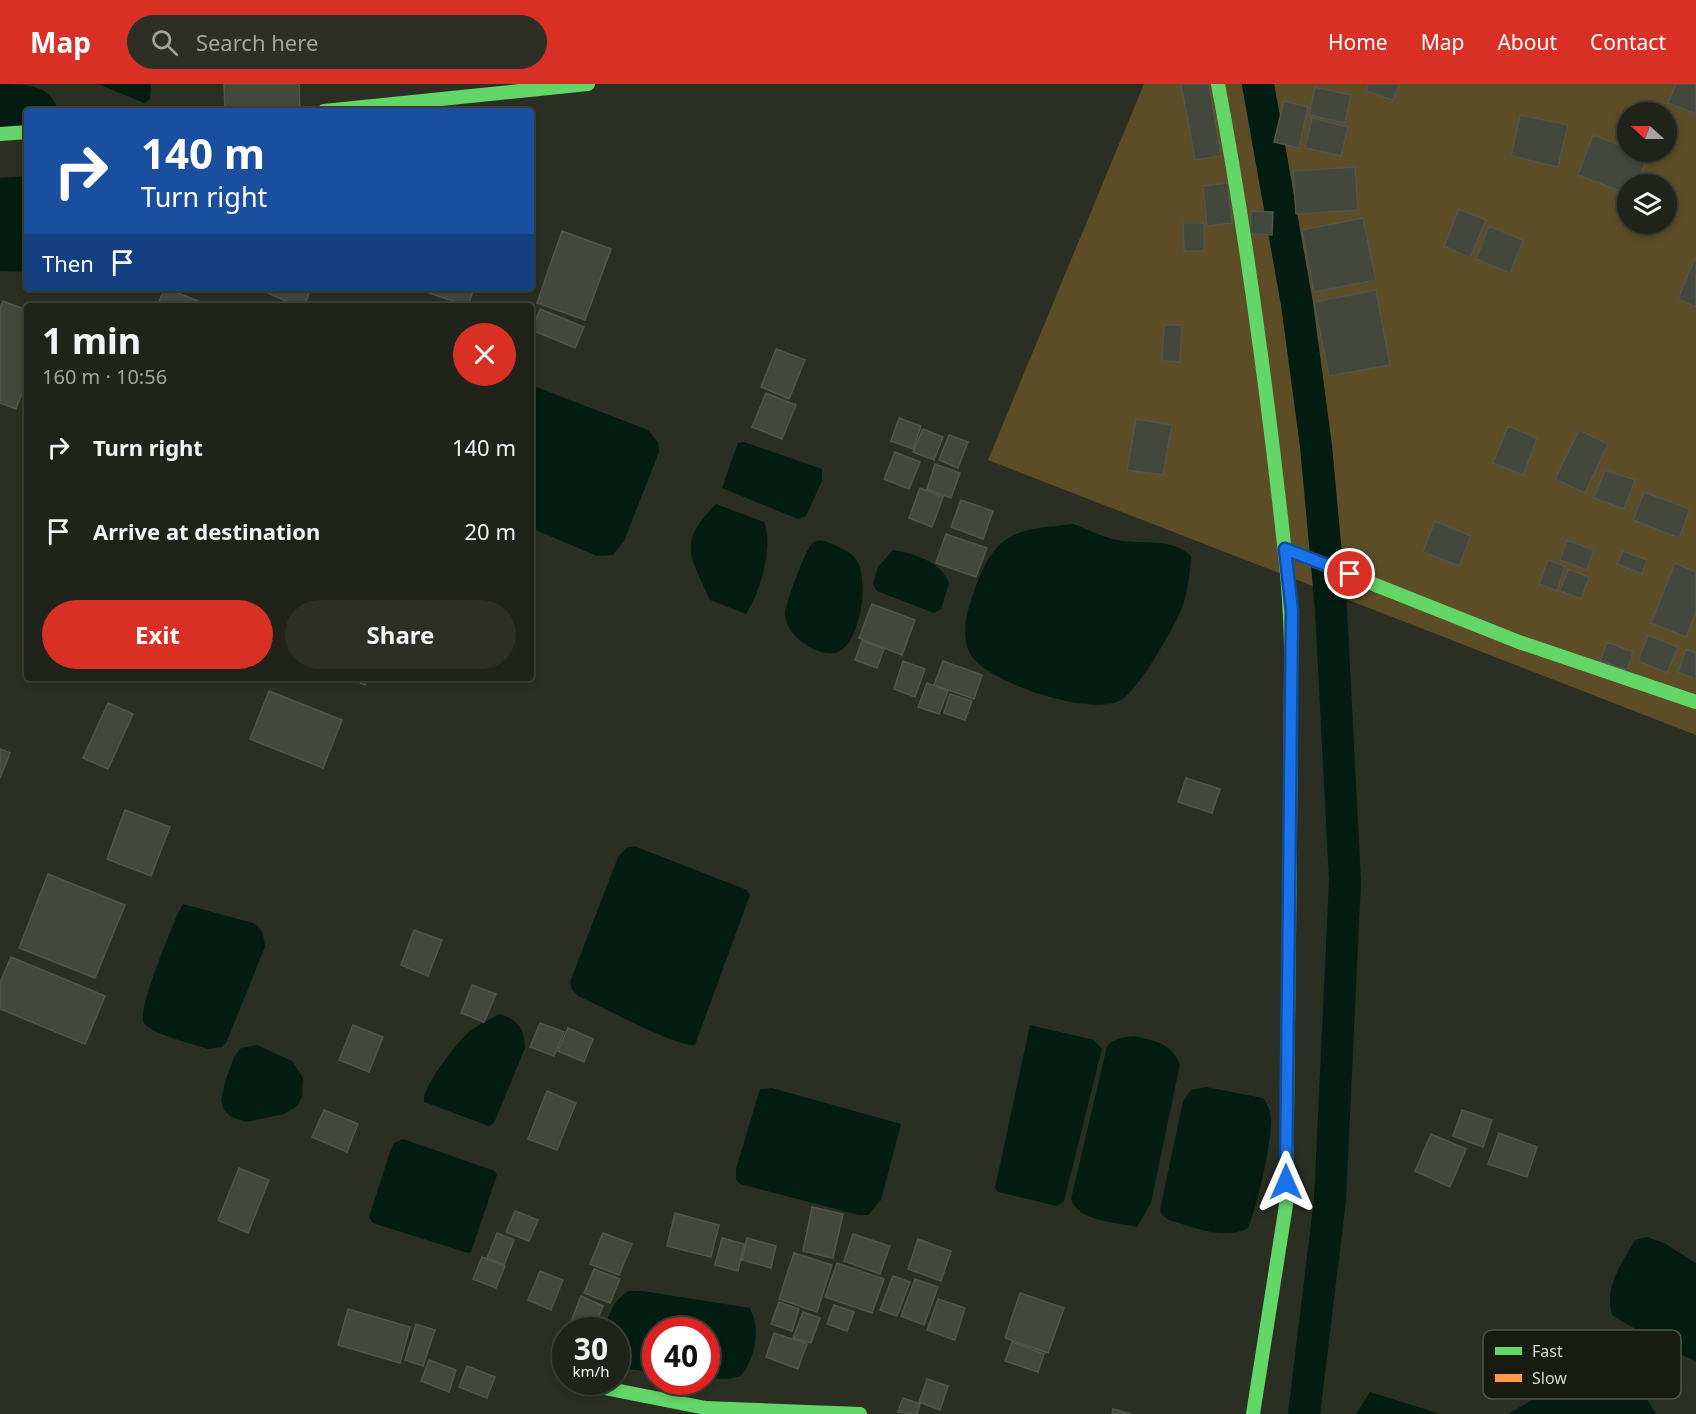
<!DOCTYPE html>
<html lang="en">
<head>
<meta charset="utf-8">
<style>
	body { margin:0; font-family:"Noto Sans",sans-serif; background:#2d2f27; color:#f1f3f6; height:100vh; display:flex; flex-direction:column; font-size:22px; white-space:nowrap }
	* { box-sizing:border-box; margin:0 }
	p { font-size:20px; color:#a2a4a2 }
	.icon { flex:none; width:33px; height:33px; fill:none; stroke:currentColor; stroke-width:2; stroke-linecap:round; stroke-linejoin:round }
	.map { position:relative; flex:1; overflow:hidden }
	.panel { position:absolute; left:24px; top:219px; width:510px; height:378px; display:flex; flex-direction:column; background:#20231a; border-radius:6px; box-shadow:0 3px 9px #0003,0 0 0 2px #3d4039 }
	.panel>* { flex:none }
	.top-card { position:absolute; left:24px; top:24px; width:510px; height:183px; border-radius:6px; box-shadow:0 3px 9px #0003,0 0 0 2px #3d4039; background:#1a4fa0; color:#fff; overflow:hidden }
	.needle { width:39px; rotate:291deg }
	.controls { position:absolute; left:1617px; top:18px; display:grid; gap:12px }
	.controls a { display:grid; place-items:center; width:60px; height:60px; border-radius:50%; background:#20231a; box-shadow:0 3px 9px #0003,0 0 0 2px #3d4039; font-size:30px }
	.speed { position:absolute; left:552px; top:1233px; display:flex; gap:12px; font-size:30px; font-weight:700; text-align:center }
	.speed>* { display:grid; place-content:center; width:78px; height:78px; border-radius:50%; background:#20231a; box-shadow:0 3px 9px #0003,0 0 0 2px #3d4039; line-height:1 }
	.speed small { font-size:15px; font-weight:400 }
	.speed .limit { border:9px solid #d22; background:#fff; color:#111 }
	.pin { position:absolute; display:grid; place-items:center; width:51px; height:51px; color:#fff; margin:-26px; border:3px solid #fff; border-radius:50%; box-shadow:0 2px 6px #0007 }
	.me { position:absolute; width:66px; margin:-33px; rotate:0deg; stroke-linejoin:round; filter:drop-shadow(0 0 4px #0008) }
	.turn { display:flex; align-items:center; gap:21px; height:126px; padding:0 18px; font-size:27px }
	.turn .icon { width:78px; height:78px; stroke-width:2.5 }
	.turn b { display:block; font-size:42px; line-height:51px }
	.then { display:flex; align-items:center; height:57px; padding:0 18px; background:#0003; gap:12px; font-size:22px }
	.round { display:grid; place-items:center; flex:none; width:63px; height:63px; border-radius:32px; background:#2d2f27 }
	.headline { display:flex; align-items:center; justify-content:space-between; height:102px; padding:0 18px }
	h1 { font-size:36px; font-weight:700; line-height:45px }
	.action { display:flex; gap:12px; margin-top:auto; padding:12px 18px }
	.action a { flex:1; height:69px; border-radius:36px; background:#d93025; color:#fff; font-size:24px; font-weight:700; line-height:69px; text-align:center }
	.action a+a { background:#2d2f27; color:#f1f3f6 }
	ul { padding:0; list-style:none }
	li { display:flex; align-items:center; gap:18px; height:84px; padding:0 18px }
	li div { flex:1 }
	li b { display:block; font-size:22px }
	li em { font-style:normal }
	header { display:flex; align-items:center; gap:36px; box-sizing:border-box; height:84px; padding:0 30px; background:#d93025; color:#fff }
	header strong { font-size:28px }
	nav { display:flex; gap:33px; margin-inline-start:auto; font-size:21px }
	.search { width:420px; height:54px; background:#2d2f27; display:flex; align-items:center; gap:15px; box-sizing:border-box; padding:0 21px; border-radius:33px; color:#a2a4a2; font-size:22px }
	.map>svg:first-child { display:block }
	.green { fill:#5c4d26; fill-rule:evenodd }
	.water { fill:#041d12 }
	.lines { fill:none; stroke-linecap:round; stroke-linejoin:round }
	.canal { stroke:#041d12; stroke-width:32 }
	.building { fill:#44473c; stroke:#53554a; stroke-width:1.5 }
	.fast { stroke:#63d668; stroke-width:14 }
	.slow { stroke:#ff974d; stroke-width:14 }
	.route-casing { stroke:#114b97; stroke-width:15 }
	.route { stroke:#1a73e8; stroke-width:10 }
	.key { fill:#171b10; stroke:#515549; stroke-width:1.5 }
	.key-label { font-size:16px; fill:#d7ddce }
</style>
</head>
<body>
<header>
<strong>Map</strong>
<div class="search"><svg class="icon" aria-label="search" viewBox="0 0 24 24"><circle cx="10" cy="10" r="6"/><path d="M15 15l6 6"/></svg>Search here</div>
<nav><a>Home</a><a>Map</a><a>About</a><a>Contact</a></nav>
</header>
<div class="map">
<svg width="1696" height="1330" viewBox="0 0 1696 1330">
	<rect width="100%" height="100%" fill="#2b2f23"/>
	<!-- green -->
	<path class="green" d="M 1144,0 L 1696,0 L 1696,651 L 988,376 ZM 1628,28 L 1666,28 L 1666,68 L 1628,68 ZM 1628,100 L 1666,100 L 1666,140 L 1628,140 Z"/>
	<!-- water -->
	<path class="water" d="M 0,0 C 24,0 52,0 58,27 L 27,27 L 27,50 L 0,51 Z
		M 98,0 L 151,0 L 150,15 L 144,19 Z
		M 27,92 L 27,188 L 0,187 L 0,94 Z
		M 531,301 L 648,346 L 658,358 L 659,368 L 624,457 L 613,471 L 597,472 L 531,444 Z
		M 744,358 L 822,385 L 822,397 L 806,432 L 798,435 L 722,404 L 736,364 L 738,359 Z
		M 716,420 L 764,438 C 774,461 760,510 746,530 L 710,516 C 690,472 677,459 716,420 Z
		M 1073,440 C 1089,446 1106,455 1123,457 C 1145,460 1173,454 1191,472 C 1190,488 1188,506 1183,521 C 1176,541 1138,607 1121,616 C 1091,633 993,600 973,574 C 957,554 969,520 977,499 C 998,445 1019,446 1073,440 Z
		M 819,456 C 830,458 849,466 856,475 C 870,494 861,565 834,569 C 815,572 784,550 785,529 C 785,521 804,471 809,464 C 811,459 814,458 819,456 Z
		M 893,466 C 913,469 942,478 949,499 L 941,525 L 934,529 L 877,507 L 873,500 L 878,483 Z
		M 634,762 L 747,806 L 750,811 L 695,961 C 678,964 599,921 578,912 L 572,905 L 570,898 L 618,773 L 626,764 Z
		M 183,820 L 253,839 C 263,844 264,853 265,863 L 226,959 L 222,963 L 208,965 C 195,960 150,950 144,939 C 136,928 171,847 177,831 Z
		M 499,930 C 517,935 525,944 525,964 L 494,1039 L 489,1042 L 424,1018 C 421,1004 458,957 470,947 C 478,941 490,936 499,930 Z
		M 1030,941 L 1094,956 L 1102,965 L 1064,1117 L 1057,1122 L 998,1108 L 995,1104 Z
		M 1135,952 C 1157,958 1169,958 1180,980 L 1151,1119 L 1137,1143 C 1116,1138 1079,1138 1071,1115 L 1107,962 C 1115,954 1124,953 1135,952 Z
		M 257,961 L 292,977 L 303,994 L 302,1013 L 297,1022 L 284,1030 L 246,1038 L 231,1033 L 224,1026 L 221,1016 L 226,995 L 234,973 L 241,964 Z
		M 1206,1003 L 1263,1014 C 1268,1020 1271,1028 1271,1036 C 1271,1061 1258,1120 1248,1144 C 1224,1157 1194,1143 1169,1136 L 1162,1131 L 1160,1126 L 1183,1017 L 1191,1006 Z
		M 772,1004 L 901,1040 L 881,1116 L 868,1131 L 859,1131 L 740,1100 L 736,1096 L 736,1085 L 760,1005 Z
		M 403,1055 L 495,1087 L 497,1091 L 471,1168 L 468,1169 L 379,1141 L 373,1139 L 369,1133 L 391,1065 L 394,1059 Z
		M 1647,1153 L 1664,1159 L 1696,1179 L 1696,1277 L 1672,1267 L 1612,1231 C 1604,1202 1621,1181 1635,1156 Z
		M 628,1207 L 643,1207 L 750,1224 C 761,1247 756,1271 741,1292 L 728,1295 L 707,1294 L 706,1246 L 656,1246 L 655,1288 L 627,1285 L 617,1281 L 616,1246 L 606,1246 C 607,1229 614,1217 628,1207 Z
		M 1590,1282 L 1637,1299 L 1656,1330 L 1508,1330 Z
		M 1370,1308 L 1440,1330 L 1356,1330 Z"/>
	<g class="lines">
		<!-- canal -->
		<path class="canal" d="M 1258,0 L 1297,220 L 1316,362 L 1331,525 L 1345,797 L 1330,1116 L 1304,1330"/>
	</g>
	<!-- building -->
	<path class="building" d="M 224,0 L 299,0 L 300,27 L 225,27 Z
		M 1181,0 L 1209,0 L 1221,72 L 1195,76 Z
		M 1368,0 L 1399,0 L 1393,16 L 1366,7 Z
		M 1676,0 L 1696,0 L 1696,30 L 1668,19 Z
		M 1315,3 L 1351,11 L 1345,39 L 1309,31 Z
		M 1284,17 L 1308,23 L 1299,64 L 1274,58 Z
		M 1520,31 L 1568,41 L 1558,83 L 1511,72 Z
		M 1312,34 L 1348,43 L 1341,72 L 1305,64 Z
		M 1593,51 L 1628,64 L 1628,68 L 1648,72 L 1637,100 L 1628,100 L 1628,110 L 1578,91 Z
		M 1355,83 L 1358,126 L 1296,130 L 1293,87 Z
		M 1228,99 L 1232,139 L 1207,142 L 1203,102 Z
		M 1459,125 L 1486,136 L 1470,174 L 1444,162 Z
		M 1251,127 L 1273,128 L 1272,151 L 1250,150 Z
		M 1363,134 L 1376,196 L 1314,208 L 1302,146 Z
		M 1183,139 L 1204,139 L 1204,167 L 1184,167 Z
		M 1489,142 L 1523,156 L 1510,189 L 1476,175 Z
		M 562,147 L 611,165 L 585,236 L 537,219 Z
		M 1695,174 L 1696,175 L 1696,223 L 1678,215 Z
		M 165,204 L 206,220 L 205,222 L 157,222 Z
		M 257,204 L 311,204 L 304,222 L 297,222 Z
		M 414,204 L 474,204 L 468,222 Z
		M 1376,206 L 1390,281 L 1329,292 L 1314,218 Z
		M 3,217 L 27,226 L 27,296 L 16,325 L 0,319 L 0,224 Z
		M 540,225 L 584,243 L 575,264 L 532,246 Z
		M 1164,241 L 1182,241 L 1180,278 L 1162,277 Z
		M 776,265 L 805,276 L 789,315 L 761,303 Z
		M 766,309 L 796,321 L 782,355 L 752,343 Z
		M 899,334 L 921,342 L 913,365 L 891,357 Z
		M 1136,335 L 1172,341 L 1163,391 L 1127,386 Z
		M 1508,342 L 1537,354 L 1523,391 L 1493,379 Z
		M 923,345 L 943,353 L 934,376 L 913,368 Z
		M 1579,346 L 1608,360 L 1585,409 L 1555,395 Z
		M 949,351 L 968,358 L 958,384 L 939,376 Z
		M 895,368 L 920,378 L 909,405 L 884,395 Z
		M 935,380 L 960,389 L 951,414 L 927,405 Z
		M 1605,386 L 1635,396 L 1624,425 L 1594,414 Z
		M 920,404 L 943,413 L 932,443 L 909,434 Z
		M 1644,408 L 1690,425 L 1679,454 L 1633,436 Z
		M 961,416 L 993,427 L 983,455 L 951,443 Z
		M 1435,437 L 1471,452 L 1459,482 L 1423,468 Z
		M 946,450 L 987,464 L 976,493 L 936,479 Z
		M 1567,456 L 1594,466 L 1587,486 L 1560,476 Z
		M 1623,467 L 1647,476 L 1642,490 L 1617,480 Z
		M 1548,476 L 1565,482 L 1557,507 L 1539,500 Z
		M 1675,479 L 1696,488 L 1696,528 L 1686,553 L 1651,539 Z
		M 1568,485 L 1589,493 L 1581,515 L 1560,507 Z
		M 872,520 L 915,536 L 902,571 L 859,554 Z
		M 1648,551 L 1678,563 L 1667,589 L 1638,577 Z
		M 862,557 L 884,565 L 877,584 L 855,576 Z
		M 1607,558 L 1633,568 L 1627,586 L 1600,577 Z
		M 1686,565 L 1696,569 L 1696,595 L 1678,588 Z
		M 903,577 L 925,585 L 915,613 L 894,605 Z
		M 943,577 L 982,591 L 974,615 L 934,601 Z
		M 349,594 L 368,594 L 365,601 Z
		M 927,599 L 948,607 L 939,630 L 918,623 Z
		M 269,607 L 342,636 L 323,684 L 250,655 Z
		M 950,610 L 972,617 L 965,636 L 944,629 Z
		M 108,619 L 133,630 L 108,685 L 83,674 Z
		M 0,665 L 10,669 L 0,694 Z
		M 1186,694 L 1220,705 L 1212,729 L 1178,718 Z
		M 125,726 L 170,743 L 151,792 L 107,775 Z
		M 48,790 L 125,821 L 95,894 L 19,864 Z
		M 414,846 L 442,856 L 428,892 L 401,881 Z
		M 11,873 L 105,912 L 85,960 L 0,925 L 0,899 Z
		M 472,901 L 496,910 L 484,938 L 461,929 Z
		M 540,939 L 564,948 L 554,972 L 530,963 Z
		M 353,941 L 383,953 L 369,988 L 339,976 Z
		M 568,944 L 593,955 L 584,978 L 558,967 Z
		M 547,1007 L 576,1019 L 557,1066 L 528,1055 Z
		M 324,1026 L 358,1040 L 347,1068 L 312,1053 Z
		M 1462,1026 L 1492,1036 L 1483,1063 L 1453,1052 Z
		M 1499,1049 L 1537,1063 L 1527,1093 L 1488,1080 Z
		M 1431,1050 L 1466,1065 L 1450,1103 L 1415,1087 Z
		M 239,1084 L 269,1096 L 248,1149 L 218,1136 Z
		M 812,1123 L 843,1130 L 833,1174 L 803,1167 Z
		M 515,1127 L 538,1136 L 529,1157 L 506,1148 Z
		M 675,1129 L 719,1141 L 711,1173 L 667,1162 Z
		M 497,1149 L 514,1156 L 504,1181 L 487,1174 Z
		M 603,1149 L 632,1160 L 619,1191 L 590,1180 Z
		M 853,1150 L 890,1162 L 880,1190 L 844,1177 Z
		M 722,1154 L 744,1160 L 738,1187 L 715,1181 Z
		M 747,1154 L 776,1162 L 771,1184 L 742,1176 Z
		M 918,1155 L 951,1167 L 941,1197 L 908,1185 Z
		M 794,1169 L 832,1181 L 817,1228 L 779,1215 Z
		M 482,1173 L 505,1182 L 496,1204 L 473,1195 Z
		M 837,1179 L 884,1195 L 872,1229 L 825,1213 Z
		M 594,1185 L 620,1195 L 610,1219 L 584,1209 Z
		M 540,1187 L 563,1196 L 551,1226 L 528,1216 Z
		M 893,1192 L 910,1198 L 897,1232 L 880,1226 Z
		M 915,1195 L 938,1203 L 924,1241 L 901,1232 Z
		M 1020,1209 L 1064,1224 L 1048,1269 L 1005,1254 Z
		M 581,1212 L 603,1222 L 594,1244 L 572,1235 Z
		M 938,1215 L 965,1224 L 955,1256 L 927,1246 Z
		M 779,1218 L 799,1225 L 792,1247 L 771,1240 Z
		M 834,1221 L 854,1228 L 847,1247 L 827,1240 Z
		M 348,1225 L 410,1243 L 400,1279 L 338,1261 Z
		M 803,1228 L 820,1234 L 811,1259 L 793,1254 Z
		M 416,1240 L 435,1246 L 423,1282 L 405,1276 Z
		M 774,1249 L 807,1260 L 798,1285 L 766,1273 Z
		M 1012,1258 L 1044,1270 L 1038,1288 L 1005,1277 Z
		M 429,1276 L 456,1286 L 449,1308 L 421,1297 Z
		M 467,1282 L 495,1293 L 487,1314 L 459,1303 Z
		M 927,1295 L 948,1302 L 940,1326 L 919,1318 Z
		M 903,1314 L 920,1320 L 917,1330 L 898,1328 Z
		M 1113,1325 L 1131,1330 L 1112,1330 Z"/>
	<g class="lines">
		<!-- fast -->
		<path class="fast" d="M 1218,0 C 1241,121 1258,242 1273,365 C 1281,437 1292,509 1291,582
			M 324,27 L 588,0
			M 0,50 L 27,48
			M 1285,465 L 1519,558 L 1696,618
			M 574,1298 L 706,1324 L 860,1330
			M 1253,1330 L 1286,1121 L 1290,764"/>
		<!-- slow -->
		<path class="slow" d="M 1290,764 L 1291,582"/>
	</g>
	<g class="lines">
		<!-- route casing -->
		<g class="route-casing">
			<path id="route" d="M 1286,1098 L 1292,527 L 1285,465 L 1350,490"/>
		</g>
		<!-- route -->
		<use href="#route" class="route"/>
	</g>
	<!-- legend -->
	<rect x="1483" y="1246" width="198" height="69" rx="9" class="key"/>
	<rect x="1495" y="1263" width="27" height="8" fill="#63d668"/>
	<rect x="1495" y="1290" width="27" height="8" fill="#ff974d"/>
	<g class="key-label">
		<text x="1532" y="1273">Fast</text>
		<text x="1532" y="1300">Slow</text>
	</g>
</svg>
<div class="controls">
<a><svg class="needle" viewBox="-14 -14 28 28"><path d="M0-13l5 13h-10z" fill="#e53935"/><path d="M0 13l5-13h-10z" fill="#a2a4a2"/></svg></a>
<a><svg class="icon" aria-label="layers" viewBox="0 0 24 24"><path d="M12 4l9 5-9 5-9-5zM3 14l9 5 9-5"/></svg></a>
</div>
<div class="speed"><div>30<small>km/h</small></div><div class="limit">40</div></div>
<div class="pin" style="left:1350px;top:490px;background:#d93025"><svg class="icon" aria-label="arrive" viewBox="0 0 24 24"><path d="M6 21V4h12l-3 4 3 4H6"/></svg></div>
<svg class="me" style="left:1286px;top:1098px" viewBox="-20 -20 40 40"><path d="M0-17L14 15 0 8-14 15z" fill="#1a73e8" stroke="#fff" stroke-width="4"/></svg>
<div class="top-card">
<div class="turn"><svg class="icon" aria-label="right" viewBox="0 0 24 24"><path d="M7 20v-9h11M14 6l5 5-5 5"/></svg><div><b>140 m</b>Turn right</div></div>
<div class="then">Then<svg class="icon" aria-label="arrive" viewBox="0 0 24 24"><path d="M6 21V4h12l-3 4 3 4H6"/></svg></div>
</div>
<section class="panel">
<div class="headline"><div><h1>1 min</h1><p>160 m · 10:56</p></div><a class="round" style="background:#d93025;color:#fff"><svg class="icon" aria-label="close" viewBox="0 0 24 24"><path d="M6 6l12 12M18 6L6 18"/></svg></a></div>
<ul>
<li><svg class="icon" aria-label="right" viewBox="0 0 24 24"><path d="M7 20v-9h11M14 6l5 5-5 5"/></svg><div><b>Turn right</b></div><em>140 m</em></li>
<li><svg class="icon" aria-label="arrive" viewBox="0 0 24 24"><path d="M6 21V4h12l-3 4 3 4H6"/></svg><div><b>Arrive at destination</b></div><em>20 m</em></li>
</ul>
<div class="action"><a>Exit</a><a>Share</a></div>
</section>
</div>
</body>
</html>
